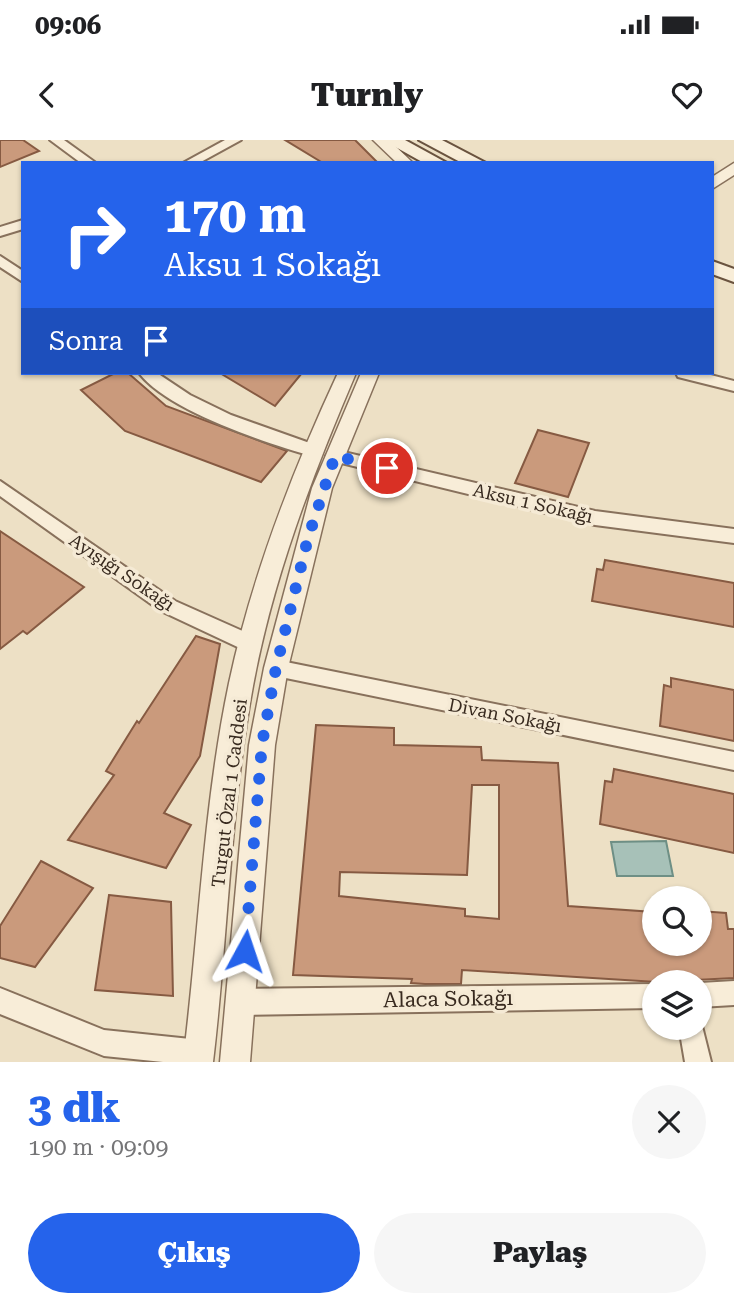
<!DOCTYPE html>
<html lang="tr">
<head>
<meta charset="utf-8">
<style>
	body { margin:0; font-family:"Roboto Serif",serif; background:#f6f6f6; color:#202124; height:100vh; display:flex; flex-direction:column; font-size:26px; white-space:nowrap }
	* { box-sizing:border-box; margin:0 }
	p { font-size:23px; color:#757577 }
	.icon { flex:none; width:38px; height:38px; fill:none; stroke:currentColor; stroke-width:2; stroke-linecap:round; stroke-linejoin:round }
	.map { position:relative; height:922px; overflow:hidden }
	.sheet { display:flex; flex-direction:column; background:#fff; flex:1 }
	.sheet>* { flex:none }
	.top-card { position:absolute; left:21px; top:21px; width:693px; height:214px; border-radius:0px; box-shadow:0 2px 5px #0004; background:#2563eb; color:#fff; overflow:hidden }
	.tools { position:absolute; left:642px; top:746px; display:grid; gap:14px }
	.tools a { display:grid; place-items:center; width:70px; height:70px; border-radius:50%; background:#fff; box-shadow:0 2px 5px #0004; font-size:35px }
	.pin { position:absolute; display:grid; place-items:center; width:60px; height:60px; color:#fff; margin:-30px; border:4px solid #fff; border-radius:50%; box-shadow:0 2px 7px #0007 }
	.me { position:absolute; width:77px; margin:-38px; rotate:5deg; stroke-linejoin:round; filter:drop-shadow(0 0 5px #0008) }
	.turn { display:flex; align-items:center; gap:24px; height:147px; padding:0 28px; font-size:32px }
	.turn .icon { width:91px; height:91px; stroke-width:2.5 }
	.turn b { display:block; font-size:49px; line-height:60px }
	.then { display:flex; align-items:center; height:66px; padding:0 28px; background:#0003; gap:14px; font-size:26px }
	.round { display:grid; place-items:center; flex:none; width:74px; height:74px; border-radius:37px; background:#f6f6f6 }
	.overview { display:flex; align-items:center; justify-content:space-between; height:119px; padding:0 28px }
	h1 { font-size:42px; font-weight:800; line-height:52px; color:#2563eb }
	.primary-button { display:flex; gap:14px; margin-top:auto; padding:14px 28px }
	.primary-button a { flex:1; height:80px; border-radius:42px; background:#2563eb; color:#fff; font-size:28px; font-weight:800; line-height:80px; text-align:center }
	.primary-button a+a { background:#f6f6f6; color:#202124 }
	.status { display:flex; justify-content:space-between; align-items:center; height:49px; padding:0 35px; background:#fff; direction:ltr }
	.status svg { height:19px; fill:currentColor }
	header { display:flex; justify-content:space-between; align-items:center; height:91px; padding:0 28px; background:#fff; font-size:32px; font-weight:800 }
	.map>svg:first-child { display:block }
	.water { fill:#a7c1b8; stroke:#6e8f85; stroke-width:2 }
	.building { fill:#ca9a7c; stroke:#865a42; stroke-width:2; fill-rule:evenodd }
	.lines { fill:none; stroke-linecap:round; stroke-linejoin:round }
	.minor-casing { stroke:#88715c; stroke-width:4 }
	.tertiary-casing { stroke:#88715c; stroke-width:3 }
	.secondary-casing { stroke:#6a533f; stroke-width:4 }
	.minor { fill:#f8edd8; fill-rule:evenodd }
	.tertiary { fill:#f8edd8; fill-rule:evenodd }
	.secondary { fill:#f8edd8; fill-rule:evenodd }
	.route { stroke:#2563eb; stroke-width:12; stroke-dasharray:0 21.6 }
	.labels { text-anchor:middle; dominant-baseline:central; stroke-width:7; stroke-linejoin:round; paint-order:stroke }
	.street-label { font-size:18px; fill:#382a1f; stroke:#f5ead5 }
	.near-street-label { font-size:21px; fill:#382a1f; stroke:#f5ead5 }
</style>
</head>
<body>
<div class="status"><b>09:06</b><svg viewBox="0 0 49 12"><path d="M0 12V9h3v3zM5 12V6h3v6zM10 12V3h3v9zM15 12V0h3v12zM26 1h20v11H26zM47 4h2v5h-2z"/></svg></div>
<header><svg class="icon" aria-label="back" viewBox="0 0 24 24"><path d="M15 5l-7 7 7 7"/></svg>Turnly<svg class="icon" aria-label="heart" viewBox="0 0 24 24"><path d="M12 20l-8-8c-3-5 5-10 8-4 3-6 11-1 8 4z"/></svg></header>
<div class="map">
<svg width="734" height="922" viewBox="0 0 734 922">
	<rect width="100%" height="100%" fill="#ede0c5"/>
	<!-- water -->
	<path class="water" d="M 666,701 L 673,736 L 617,736 L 611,702 Z"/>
	<!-- building -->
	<path class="building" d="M 0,0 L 23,0 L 39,11 L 0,27 Z
		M 285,0 L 355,0 L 378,23 L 323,23 Z
		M 115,233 L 128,233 L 166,266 L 287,311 L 261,342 L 125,291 L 81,250 Z
		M 220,233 L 302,233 L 275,266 Z
		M 538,290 L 589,303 L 568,357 L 515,343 Z
		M 0,391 L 84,447 L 27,494 L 23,491 L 0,509 Z
		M 605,420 L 734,443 L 734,487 L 592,461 L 597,429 L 603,430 Z
		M 196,496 L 220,504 L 200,616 L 164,673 L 191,685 L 166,728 L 68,700 L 114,635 L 106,631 L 137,581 L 139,583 Z
		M 671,538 L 734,550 L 734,601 L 660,586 L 664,545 L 671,547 Z
		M 316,585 L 394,588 L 394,605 L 481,607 L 482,620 L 558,623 L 568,766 L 654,772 L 654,803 L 700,803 L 700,771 L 726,773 L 728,789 L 734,789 L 734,838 L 657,842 L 462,830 L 461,844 L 425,844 L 411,843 L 412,839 L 293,835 ZM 472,645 L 499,645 L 499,779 L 465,776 L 465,769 L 339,756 L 340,732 L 467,735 Z
		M 614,629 L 734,654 L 734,713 L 600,684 L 605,641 L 612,642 Z
		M 41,721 L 93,748 L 35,827 L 0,818 L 0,786 Z
		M 109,755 L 171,762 L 173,856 L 95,850 Z"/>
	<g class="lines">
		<!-- minor casing -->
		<g class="minor-casing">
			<path id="minor" d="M 50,0 L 64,0 L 96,23 L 81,23 Z
				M 225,0 L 241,0 L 199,23 L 183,23 Z
				M 23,80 L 23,89 L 0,96 L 0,87 Z
				M 0,116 L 23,131 L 23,142 L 0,127 Z
				M 139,233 L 157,233 L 190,255 L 231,275 L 318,306 L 321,310 L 312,316 C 266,303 168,271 139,233 Z
				M 676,233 L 703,233 L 734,241 L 734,251 L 678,237 Z
				M 335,310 L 595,371 L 734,389 L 734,403 L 595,385 L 329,320 L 326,316 L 329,312 Z
				M 0,341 L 175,461 L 258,498 L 261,504 L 258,510 L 244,510 L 161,471 L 0,356 Z
				M 276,520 L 734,612 L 734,630 L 276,536 L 269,534 L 266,528 L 269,522 Z
				M 734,841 L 734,865 L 700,867 L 700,843 Z
				M 654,844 L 654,868 L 241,875 L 232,871 L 228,862 L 232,853 L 241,849 Z
				M 0,848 L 104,890 L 200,900 L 209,904 L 213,913 L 209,922 L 163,922 L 104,916 L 0,874 Z
				M 700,878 L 711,922 L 685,922 L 679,887 L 700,887 Z"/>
		</g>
		<!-- tertiary casing -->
		<g class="tertiary-casing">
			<path id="tertiary" d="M 373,0 L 389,0 L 413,23 L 397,23 Z
				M 734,23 L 734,35 L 712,49 L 712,37 Z
				M 338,233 L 356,233 C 313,334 273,437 253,546 C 230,670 228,797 213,922 L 183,922 C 199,796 203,667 229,543 C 252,435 292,332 338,233 Z
				M 361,233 L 379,233 L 332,348 L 288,528 L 275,605 L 250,922 L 220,922 L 249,605 L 264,528 L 312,348 Z"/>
		</g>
		<!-- secondary casing -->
		<g class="secondary-casing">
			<path id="secondary" d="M 383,0 L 405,0 L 447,23 L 424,23 Z
				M 419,0 L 442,0 L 486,23 L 462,23 Z
				M 712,121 L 734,129 L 734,142 L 712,134 Z"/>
		</g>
		<!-- minor -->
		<use href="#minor" class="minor"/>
		<!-- tertiary -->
		<use href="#tertiary" class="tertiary"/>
		<!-- secondary -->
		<use href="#secondary" class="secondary"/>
	</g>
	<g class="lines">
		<!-- route -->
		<path class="route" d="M 245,811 L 262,604 L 276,528 L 308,398 L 335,316 L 387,328"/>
	</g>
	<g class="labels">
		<!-- street labels -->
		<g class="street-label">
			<text transform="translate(533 363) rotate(13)">Aksu 1 Sokağı</text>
			<text transform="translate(122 432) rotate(34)">Ayışığı Sokağı</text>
			<text transform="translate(505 575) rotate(11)">Divan Sokağı</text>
			<text transform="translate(229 653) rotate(-83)">Turgut Özal 1 Caddesi</text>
		</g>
		<!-- near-street labels -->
		<g class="near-street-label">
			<text transform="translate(448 859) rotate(-1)">Alaca Sokağı</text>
		</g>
	</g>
</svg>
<div class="tools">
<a><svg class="icon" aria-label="search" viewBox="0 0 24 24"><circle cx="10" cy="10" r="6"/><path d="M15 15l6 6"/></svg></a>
<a><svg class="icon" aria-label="layers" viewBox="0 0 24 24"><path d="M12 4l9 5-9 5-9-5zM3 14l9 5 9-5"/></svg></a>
</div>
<div class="pin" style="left:387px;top:328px;background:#d93025"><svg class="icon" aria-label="arrive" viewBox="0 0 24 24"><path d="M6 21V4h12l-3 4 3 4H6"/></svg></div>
<svg class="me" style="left:245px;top:811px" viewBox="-20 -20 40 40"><path d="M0-17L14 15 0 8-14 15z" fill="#2563eb" stroke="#fff" stroke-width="4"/></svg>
<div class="top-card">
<div class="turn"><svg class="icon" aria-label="right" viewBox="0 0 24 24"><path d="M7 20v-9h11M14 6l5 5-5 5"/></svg><div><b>170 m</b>Aksu 1 Sokağı</div></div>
<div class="then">Sonra<svg class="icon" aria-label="arrive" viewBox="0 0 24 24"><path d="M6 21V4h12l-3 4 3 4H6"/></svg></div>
</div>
</div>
<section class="sheet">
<div class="overview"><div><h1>3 dk</h1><p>190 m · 09:09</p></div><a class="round"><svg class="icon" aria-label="close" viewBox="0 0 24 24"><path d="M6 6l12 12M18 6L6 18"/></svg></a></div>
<div class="primary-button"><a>Çıkış</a><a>Paylaş</a></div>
</section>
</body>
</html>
